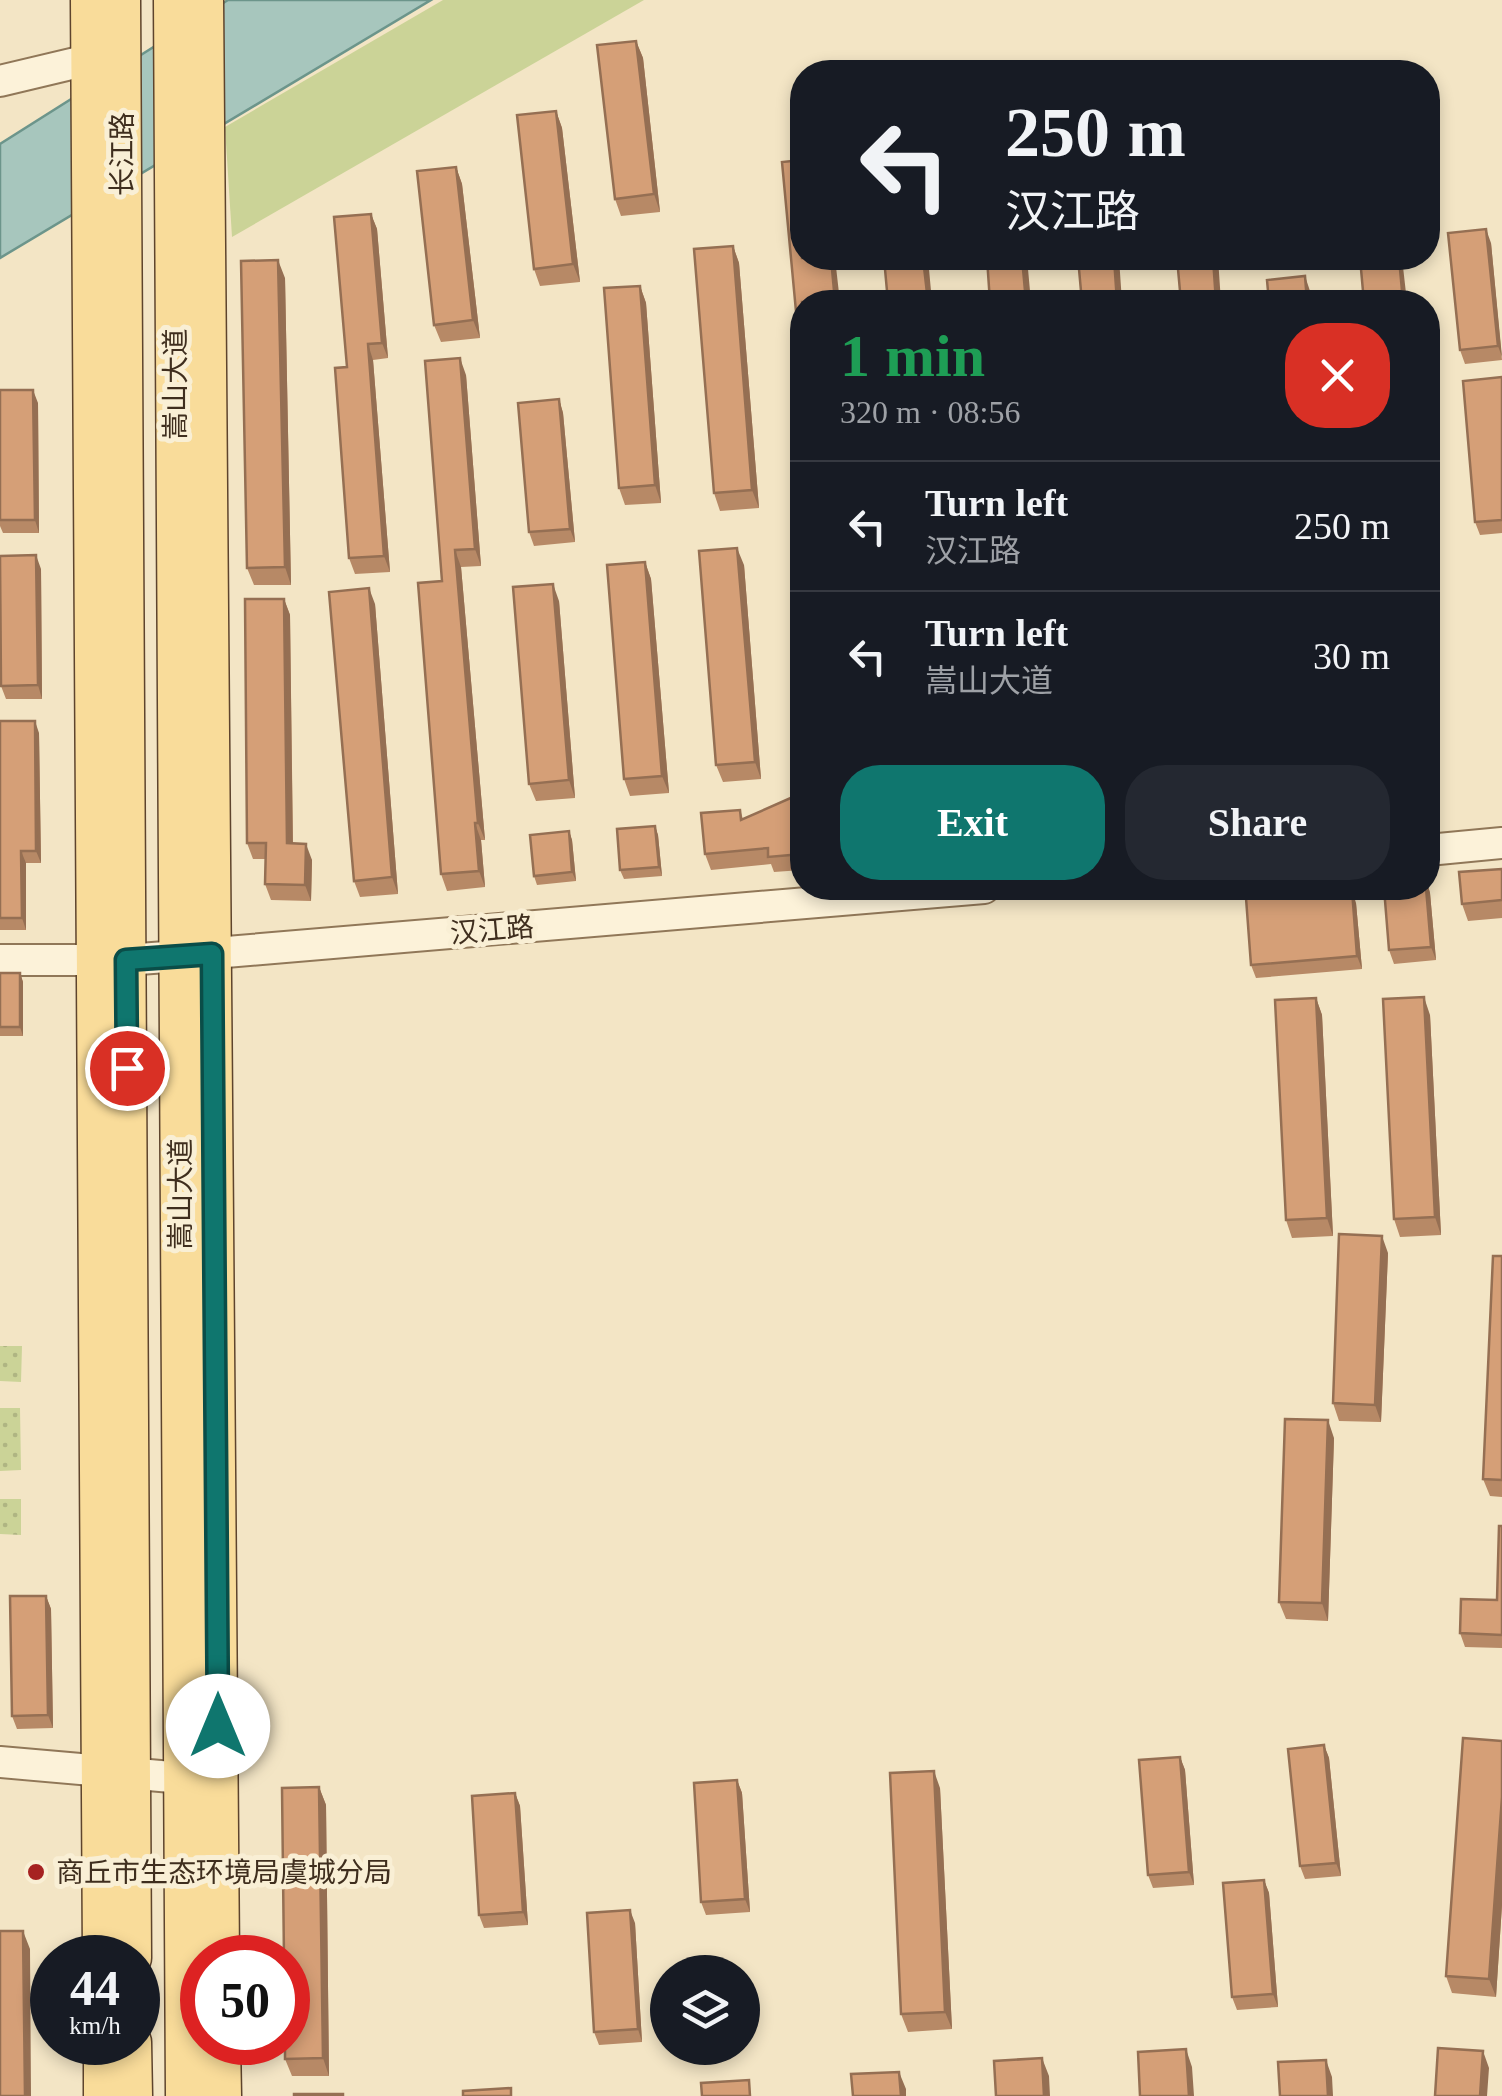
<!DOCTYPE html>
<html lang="en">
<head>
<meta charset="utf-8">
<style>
	body { margin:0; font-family:"Times New Roman","Noto Sans SC",serif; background:#242831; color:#f1f3f6; height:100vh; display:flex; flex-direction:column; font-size:38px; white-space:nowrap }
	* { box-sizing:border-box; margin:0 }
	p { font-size:32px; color:#9ea1a6 }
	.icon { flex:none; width:55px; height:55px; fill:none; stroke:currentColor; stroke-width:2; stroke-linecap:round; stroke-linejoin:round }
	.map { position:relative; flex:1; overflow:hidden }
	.details { position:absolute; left:790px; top:290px; width:650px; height:610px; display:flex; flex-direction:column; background:#171b24; border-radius:40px; box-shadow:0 5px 15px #0003 }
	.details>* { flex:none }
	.guide { position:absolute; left:790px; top:60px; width:650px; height:210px; border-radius:40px; box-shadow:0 5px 15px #0003; background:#171b24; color:#f1f3f6; overflow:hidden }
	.buttons { position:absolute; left:650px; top:1955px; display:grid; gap:20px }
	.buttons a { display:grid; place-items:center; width:110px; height:110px; border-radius:50%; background:#171b24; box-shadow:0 5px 15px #0003; font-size:50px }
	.speed { position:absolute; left:30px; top:1935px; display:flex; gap:20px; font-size:50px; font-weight:700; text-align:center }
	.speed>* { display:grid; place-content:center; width:130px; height:130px; border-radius:50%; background:#171b24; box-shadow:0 5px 15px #0003; line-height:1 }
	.speed small { font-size:25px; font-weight:400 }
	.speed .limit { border:15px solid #d22; background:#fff; color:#111 }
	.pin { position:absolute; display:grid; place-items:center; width:85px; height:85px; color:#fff; margin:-42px; border:5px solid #fff; border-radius:50%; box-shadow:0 2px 10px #0007 }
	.me { position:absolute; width:110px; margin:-55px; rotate:0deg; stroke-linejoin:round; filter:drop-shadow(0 0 8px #0008) }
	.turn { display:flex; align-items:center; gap:35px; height:210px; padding:0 50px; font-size:45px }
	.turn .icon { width:130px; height:130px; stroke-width:2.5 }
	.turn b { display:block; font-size:70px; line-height:85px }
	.round { display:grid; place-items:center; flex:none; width:105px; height:105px; border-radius:40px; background:#242831 }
	.headline { display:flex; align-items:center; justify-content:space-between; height:170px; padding:0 50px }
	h1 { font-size:60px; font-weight:800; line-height:75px; color:#1e9e55 }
	.primary-button { display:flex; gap:20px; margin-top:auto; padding:20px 50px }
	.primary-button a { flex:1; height:115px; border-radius:40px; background:#0f766e; color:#fff; font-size:40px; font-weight:800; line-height:115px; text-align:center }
	.primary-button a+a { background:#242831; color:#f1f3f6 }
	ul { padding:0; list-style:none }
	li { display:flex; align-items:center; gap:30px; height:130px; padding:0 50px; border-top:2px solid #363941 }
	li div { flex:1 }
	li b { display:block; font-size:38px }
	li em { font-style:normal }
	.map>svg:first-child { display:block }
	.grass { fill:url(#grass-dots) }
	.green { fill:#cbd397 }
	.water { fill:#a7c6bd; stroke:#6c958b; stroke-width:2.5 }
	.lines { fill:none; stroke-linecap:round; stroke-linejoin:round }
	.minor-casing { stroke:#907758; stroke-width:34 }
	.major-casing { stroke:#5e442d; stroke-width:41 }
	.minor { stroke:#fcf2d9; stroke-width:30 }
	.major { stroke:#f9dc9a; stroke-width:38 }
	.wall { fill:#b78966 }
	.shaded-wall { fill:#956f53 }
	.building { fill:#d59f77; stroke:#956f53; stroke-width:2.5 }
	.route-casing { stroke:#0a4d48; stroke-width:25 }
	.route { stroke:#0f766e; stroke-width:18 }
	.poi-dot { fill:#a62222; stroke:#f9efd5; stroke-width:4 }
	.labels { text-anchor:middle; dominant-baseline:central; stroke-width:10; stroke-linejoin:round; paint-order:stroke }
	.street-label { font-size:28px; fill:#3f2e1e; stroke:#f9efd5 }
	.poi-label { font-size:28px; fill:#3f2e1e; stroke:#f9efd5; text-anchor:start }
</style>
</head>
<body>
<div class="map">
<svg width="1502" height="2096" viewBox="0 0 1502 2096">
	<defs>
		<pattern id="grass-dots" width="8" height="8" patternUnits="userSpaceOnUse" patternTransform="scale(2.5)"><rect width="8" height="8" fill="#cbd397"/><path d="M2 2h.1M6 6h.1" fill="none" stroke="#afb582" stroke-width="1.8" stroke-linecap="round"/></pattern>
	</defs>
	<rect width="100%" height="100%" fill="#f3e5c5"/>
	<!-- grass -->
	<path class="grass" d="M 0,1346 L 22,1346 L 21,1382 L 0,1381 Z
		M 0,1408 L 20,1408 L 21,1470 L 0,1471 Z
		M 0,1499 L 21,1499 L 21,1535 L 0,1534 Z"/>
	<!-- green -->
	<path class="green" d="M 443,0 L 644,0 L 232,237 L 225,127 Z"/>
	<!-- water -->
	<path class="water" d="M 228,0 L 431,0 L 0,258 L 0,144 Z"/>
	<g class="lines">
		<!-- minor casing -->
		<g class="minor-casing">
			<path id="minor" d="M 0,81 L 109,55
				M 1428,850 L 1502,843
				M 0,960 L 126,960 L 179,956 L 984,888
				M 0,1762 L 183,1778"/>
		</g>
		<!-- major casing -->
		<g class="major-casing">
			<path id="major" d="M 90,0 L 102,1958
				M 121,0 L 132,1958
				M 173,0 L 185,2096
				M 204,0 L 220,1958
				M 103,2042 L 103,2096
				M 132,2042 L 133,2096
				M 221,2042 L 222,2096"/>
		</g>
		<!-- minor -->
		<use href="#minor" class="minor"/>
		<!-- major -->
		<use href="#major" class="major"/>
	</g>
	<!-- wall -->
	<path class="wall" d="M 636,41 L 643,58 L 660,212 L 621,216 L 615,199 Z
		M 556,111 L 562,128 L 580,282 L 540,286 L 534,269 Z
		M 456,167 L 462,184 L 480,338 L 441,342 L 434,325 Z
		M 371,214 L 377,229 L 388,358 L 373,360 L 390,572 L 355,574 L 349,558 L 347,367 Z
		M 1491,243 L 1502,360 L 1465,364 L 1460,350 Z
		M 733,246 L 739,263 L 759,508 L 720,511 L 714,493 Z
		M 285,278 L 291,585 L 254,585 L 247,568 Z
		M 640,286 L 646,303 L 661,503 L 625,505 L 619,488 Z
		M 802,302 L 802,336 L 797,322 Z
		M 466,375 L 481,566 L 461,567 L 485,840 L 481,840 L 485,887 L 447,891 L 441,874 L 442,581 Z
		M 1502,377 L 1502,533 L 1480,535 L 1475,522 Z
		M 0,390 L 38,403 L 39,533 L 3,533 L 0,526 Z
		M 559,399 L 563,413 L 575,542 L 534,546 L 529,532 Z
		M 645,562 L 651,579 L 669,793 L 630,796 L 624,779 Z
		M 744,565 L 761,779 L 723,782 L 716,765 Z
		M 41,569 L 42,699 L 6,699 L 1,686 Z
		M 284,599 L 290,615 L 293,844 L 312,860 L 311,901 L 271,900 L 265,884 L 265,859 L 253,859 L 247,843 Z
		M 559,601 L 575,798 L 536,801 L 529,784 Z
		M 375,604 L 398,894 L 360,897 L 354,881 Z
		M 0,721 L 39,733 L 41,863 L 26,863 L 26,930 L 0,930 Z
		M 802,793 L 802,870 L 774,872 L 771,864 L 711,870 L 705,854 L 740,810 L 743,819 Z
		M 655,826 L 658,835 L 662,876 L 624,879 L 620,870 Z
		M 569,831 L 572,840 L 576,881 L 537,885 L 534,876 Z
		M 1502,869 L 1502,918 L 1468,921 L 1462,904 Z
		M 1428,886 L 1430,893 L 1436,960 L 1394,964 L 1389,950 Z
		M 1356,903 L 1362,969 L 1256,978 L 1251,965 Z
		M 0,973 L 20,973 L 23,982 L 23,1036 L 0,1036 Z
		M 1316,998 L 1322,1015 L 1333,1236 L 1292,1238 L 1286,1220 Z
		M 1430,1015 L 1441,1235 L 1400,1237 L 1394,1219 Z
		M 1388,1253 L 1381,1422 L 1339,1421 L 1333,1403 Z
		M 1502,1256 L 1502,1497 L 1490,1496 L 1483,1479 Z
		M 1334,1438 L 1328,1621 L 1286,1619 L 1279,1602 Z
		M 1502,1526 L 1502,1648 L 1465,1647 L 1460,1633 L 1497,1600 Z
		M 46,1596 L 51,1609 L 53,1728 L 17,1729 L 12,1716 Z
		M 1502,1741 L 1502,1905 L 1496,1997 L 1452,1993 L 1446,1976 Z
		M 1324,1745 L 1329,1758 L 1341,1876 L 1305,1879 L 1300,1866 Z
		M 1180,1757 L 1185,1770 L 1194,1885 L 1153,1888 L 1148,1875 Z
		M 737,1780 L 742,1793 L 750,1912 L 706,1915 L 701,1902 Z
		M 319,1787 L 326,1805 L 329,2076 L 292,2076 L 285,2059 Z
		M 940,1788 L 952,2029 L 908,2032 L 901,2014 Z
		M 515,1793 L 520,1806 L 528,1925 L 484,1928 L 479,1915 Z
		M 1264,1880 L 1269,1893 L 1278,2007 L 1237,2010 L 1232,1997 Z
		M 635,1923 L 642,2042 L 599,2045 L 594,2032 Z"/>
	<!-- shaded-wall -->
	<path class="shaded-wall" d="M 636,41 L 643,58 L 660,212 L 654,194 Z
		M 556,111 L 562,128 L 580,282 L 573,264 Z
		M 456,167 L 462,184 L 480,338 L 473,320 Z
		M 371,214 L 377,229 L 388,358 L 382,343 Z
		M 1486,229 L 1491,243 L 1502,357 L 1498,346 Z
		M 733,246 L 739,263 L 759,508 L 752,490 Z
		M 831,258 L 835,258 L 840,302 L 835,302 Z
		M 923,258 L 928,258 L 932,302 L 928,302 Z
		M 1022,258 L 1027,258 L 1031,302 L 1026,302 Z
		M 1114,258 L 1119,258 L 1122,302 L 1117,302 Z
		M 1213,258 L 1218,258 L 1221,302 L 1216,302 Z
		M 1399,258 L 1402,258 L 1407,302 L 1403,302 Z
		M 278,260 L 285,278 L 291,585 L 285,567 Z
		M 1305,276 L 1311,294 L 1312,302 L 1307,302 Z
		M 640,286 L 646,303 L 661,503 L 655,485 Z
		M 368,344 L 373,360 L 390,572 L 384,556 Z
		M 460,358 L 466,375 L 481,566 L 475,549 Z
		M 33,390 L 38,403 L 39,533 L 35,520 Z
		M 559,399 L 563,413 L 575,542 L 570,529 Z
		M 737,548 L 744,565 L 761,779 L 755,762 Z
		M 455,550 L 461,567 L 485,840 L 478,823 Z
		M 36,555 L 41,569 L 42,699 L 38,685 Z
		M 645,562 L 651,579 L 669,793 L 662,776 Z
		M 553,584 L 559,601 L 575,798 L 569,780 Z
		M 369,588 L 375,604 L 398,894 L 392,877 Z
		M 284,599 L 290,615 L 293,860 L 287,843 Z
		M 35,721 L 39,733 L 41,863 L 36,851 Z
		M 475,823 L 481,840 L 485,887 L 479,871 Z
		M 655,826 L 658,835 L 662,876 L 659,867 Z
		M 569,831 L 572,840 L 576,881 L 572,872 Z
		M 306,844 L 312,860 L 311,901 L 305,885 Z
		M 21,851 L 26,863 L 26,930 L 22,918 Z
		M 1428,886 L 1430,893 L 1436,960 L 1431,947 L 1426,888 Z
		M 1352,890 L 1356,903 L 1362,969 L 1357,956 Z
		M 20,973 L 23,982 L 23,1036 L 20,1027 Z
		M 1424,997 L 1430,1015 L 1441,1235 L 1435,1217 Z
		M 1316,998 L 1322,1015 L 1333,1236 L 1327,1218 Z
		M 1382,1236 L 1388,1253 L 1381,1422 L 1375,1405 Z
		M 1328,1420 L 1334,1438 L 1328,1621 L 1322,1603 Z
		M 46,1596 L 51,1609 L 53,1728 L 48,1715 Z
		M 1324,1745 L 1329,1758 L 1341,1876 L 1336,1863 Z
		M 1180,1757 L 1185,1770 L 1194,1885 L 1189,1872 Z
		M 934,1771 L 940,1788 L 952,2029 L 945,2012 Z
		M 737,1780 L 742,1793 L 750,1912 L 745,1899 Z
		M 319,1787 L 326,1805 L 329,2076 L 323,2058 Z
		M 515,1793 L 520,1806 L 528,1925 L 523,1912 Z
		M 1502,1797 L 1502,1905 L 1496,1997 L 1489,1979 Z
		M 1264,1880 L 1269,1893 L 1278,2007 L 1273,1994 Z
		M 630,1910 L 635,1923 L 642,2042 L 638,2029 Z
		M 23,1931 L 30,1949 L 31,2096 L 25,2096 Z
		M 1186,2049 L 1192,2067 L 1194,2096 L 1189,2096 Z
		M 1483,2051 L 1489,2068 L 1487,2096 L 1480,2096 Z
		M 1042,2058 L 1049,2076 L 1050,2096 L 1044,2096 Z
		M 1326,2060 L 1332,2077 L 1333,2096 L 1328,2096 Z
		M 899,2072 L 906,2089 L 906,2096 L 901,2096 Z"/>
	<!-- building -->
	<path class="building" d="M 636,41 L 654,194 L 615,199 L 597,45 Z
		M 556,111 L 573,264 L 534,269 L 517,115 Z
		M 802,160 L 802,258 L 831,258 L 835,302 L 802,302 L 802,321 L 797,322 L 782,162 Z
		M 456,167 L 473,320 L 434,325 L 417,171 Z
		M 371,214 L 382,343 L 368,344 L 384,556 L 349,558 L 335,368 L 347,367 L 334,217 Z
		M 1486,229 L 1498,346 L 1460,350 L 1448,233 Z
		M 733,246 L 752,490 L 714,493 L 694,249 Z
		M 884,258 L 923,258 L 928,302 L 888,302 Z
		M 987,258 L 1022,258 L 1026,302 L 990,302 Z
		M 1078,258 L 1114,258 L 1117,302 L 1082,302 Z
		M 1177,258 L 1213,258 L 1216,302 L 1181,302 Z
		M 1360,258 L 1399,258 L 1403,302 L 1364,302 Z
		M 278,260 L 285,567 L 247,568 L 241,261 Z
		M 1305,276 L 1307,302 L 1269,302 L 1267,280 Z
		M 640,286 L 655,485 L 619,488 L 604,288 Z
		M 460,358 L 475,549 L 455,550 L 478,823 L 475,823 L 479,871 L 441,874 L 418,583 L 442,581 L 425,361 Z
		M 1502,377 L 1502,520 L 1475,522 L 1463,381 Z
		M 0,390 L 33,390 L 35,520 L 0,520 Z
		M 559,399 L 570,529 L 529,532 L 518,403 Z
		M 802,542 L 802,611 L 797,543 Z
		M 737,548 L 755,762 L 716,765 L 699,551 Z
		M 36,555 L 38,685 L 1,686 L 0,556 Z
		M 645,562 L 662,776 L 624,779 L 607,565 Z
		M 553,584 L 569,780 L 529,784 L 513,587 Z
		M 369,588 L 392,877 L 354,881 L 329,592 Z
		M 245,599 L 284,599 L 287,843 L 306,844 L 305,885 L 265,884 L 266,843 L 247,843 Z
		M 0,721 L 35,721 L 36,851 L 21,851 L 22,918 L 0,918 Z
		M 802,793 L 802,854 L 768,857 L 768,848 L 705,854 L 701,813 L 740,810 L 741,820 Z
		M 655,826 L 659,867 L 620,870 L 617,829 Z
		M 569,831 L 572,872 L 534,876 L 530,835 Z
		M 1502,869 L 1502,900 L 1462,904 L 1459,872 Z
		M 1384,888 L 1426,888 L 1431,947 L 1389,950 Z
		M 1352,890 L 1357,956 L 1251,965 L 1246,898 Z
		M 0,973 L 20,973 L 20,1027 L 0,1027 Z
		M 1424,997 L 1435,1217 L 1394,1219 L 1383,999 Z
		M 1316,998 L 1327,1218 L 1286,1220 L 1275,1000 Z
		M 1339,1234 L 1382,1236 L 1375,1405 L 1333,1403 Z
		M 1493,1256 L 1502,1256 L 1502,1480 L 1483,1479 Z
		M 1285,1419 L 1328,1420 L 1322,1603 L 1279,1602 Z
		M 1499,1526 L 1502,1526 L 1502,1635 L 1460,1633 L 1461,1599 L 1497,1600 Z
		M 10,1596 L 46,1596 L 48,1715 L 12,1716 Z
		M 1463,1738 L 1502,1741 L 1502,1797 L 1489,1979 L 1446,1976 Z
		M 1324,1745 L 1336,1863 L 1300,1866 L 1288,1749 Z
		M 1180,1757 L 1189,1872 L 1148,1875 L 1139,1760 Z
		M 934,1771 L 945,2012 L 901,2014 L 890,1773 Z
		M 737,1780 L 745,1899 L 701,1902 L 694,1783 Z
		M 319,1787 L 323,2058 L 285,2059 L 285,2042 L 288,2042 L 288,1958 L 284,1958 L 282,1788 Z
		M 515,1793 L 523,1912 L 479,1915 L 472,1796 Z
		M 1264,1880 L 1273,1994 L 1232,1997 L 1223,1883 Z
		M 630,1910 L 638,2029 L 594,2032 L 587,1913 Z
		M 0,1931 L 23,1931 L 25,2096 L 0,2096 Z
		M 1438,2048 L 1483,2051 L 1480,2096 L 1435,2096 Z
		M 1186,2049 L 1189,2096 L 1140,2096 L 1138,2052 Z
		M 1042,2058 L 1044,2096 L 996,2096 L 994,2061 Z
		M 1326,2060 L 1328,2096 L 1280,2096 L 1278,2062 Z
		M 899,2072 L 901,2096 L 853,2096 L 851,2074 Z
		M 749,2080 L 750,2096 L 702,2096 L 701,2083 Z
		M 511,2088 L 511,2096 L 463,2096 L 463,2091 Z
		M 294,2094 L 343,2094 L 343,2096 L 294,2096 Z"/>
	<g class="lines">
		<!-- route casing -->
		<g class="route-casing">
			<path id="route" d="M 127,1068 L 126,960 L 212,954 L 218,1726"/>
		</g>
		<!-- route -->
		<use href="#route" class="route"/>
	</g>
	<!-- markers -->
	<circle class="poi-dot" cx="36" cy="1872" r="10"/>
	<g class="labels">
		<!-- street labels -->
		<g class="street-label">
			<text transform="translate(122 154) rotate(-90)">长江路</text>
			<text transform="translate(175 384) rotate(-90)">嵩山大道</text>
			<text transform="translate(492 930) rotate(-5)">汉江路</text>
			<text transform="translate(180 1194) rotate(-90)">嵩山大道</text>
		</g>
		<!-- poi labels -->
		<g class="poi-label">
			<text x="56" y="1872">商丘市生态环境局虞城分局</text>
		</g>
	</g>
</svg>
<div class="buttons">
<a><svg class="icon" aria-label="layers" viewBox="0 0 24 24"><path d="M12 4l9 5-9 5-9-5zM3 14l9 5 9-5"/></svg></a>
</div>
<div class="speed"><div>44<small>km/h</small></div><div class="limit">50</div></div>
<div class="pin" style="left:127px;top:1068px;background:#d93025"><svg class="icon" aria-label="arrive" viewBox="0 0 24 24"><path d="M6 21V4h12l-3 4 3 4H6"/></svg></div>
<svg class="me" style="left:218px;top:1726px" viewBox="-20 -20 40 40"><circle r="19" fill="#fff"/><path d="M0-13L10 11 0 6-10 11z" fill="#0f766e"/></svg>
<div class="guide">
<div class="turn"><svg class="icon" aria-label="left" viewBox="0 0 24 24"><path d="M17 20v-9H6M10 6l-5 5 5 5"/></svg><div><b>250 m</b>汉江路</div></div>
</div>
<section class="details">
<div class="headline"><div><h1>1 min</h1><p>320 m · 08:56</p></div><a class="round" style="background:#d93025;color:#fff"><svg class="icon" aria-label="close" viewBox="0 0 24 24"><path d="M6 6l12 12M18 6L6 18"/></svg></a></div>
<ul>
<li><svg class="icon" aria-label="left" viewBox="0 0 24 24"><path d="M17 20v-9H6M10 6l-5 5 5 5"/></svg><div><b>Turn left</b><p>汉江路</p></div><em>250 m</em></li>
<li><svg class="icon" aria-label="left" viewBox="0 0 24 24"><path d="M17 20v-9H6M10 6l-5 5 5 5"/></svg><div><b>Turn left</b><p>嵩山大道</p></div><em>30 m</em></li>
</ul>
<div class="primary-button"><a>Exit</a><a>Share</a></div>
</section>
</div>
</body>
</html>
